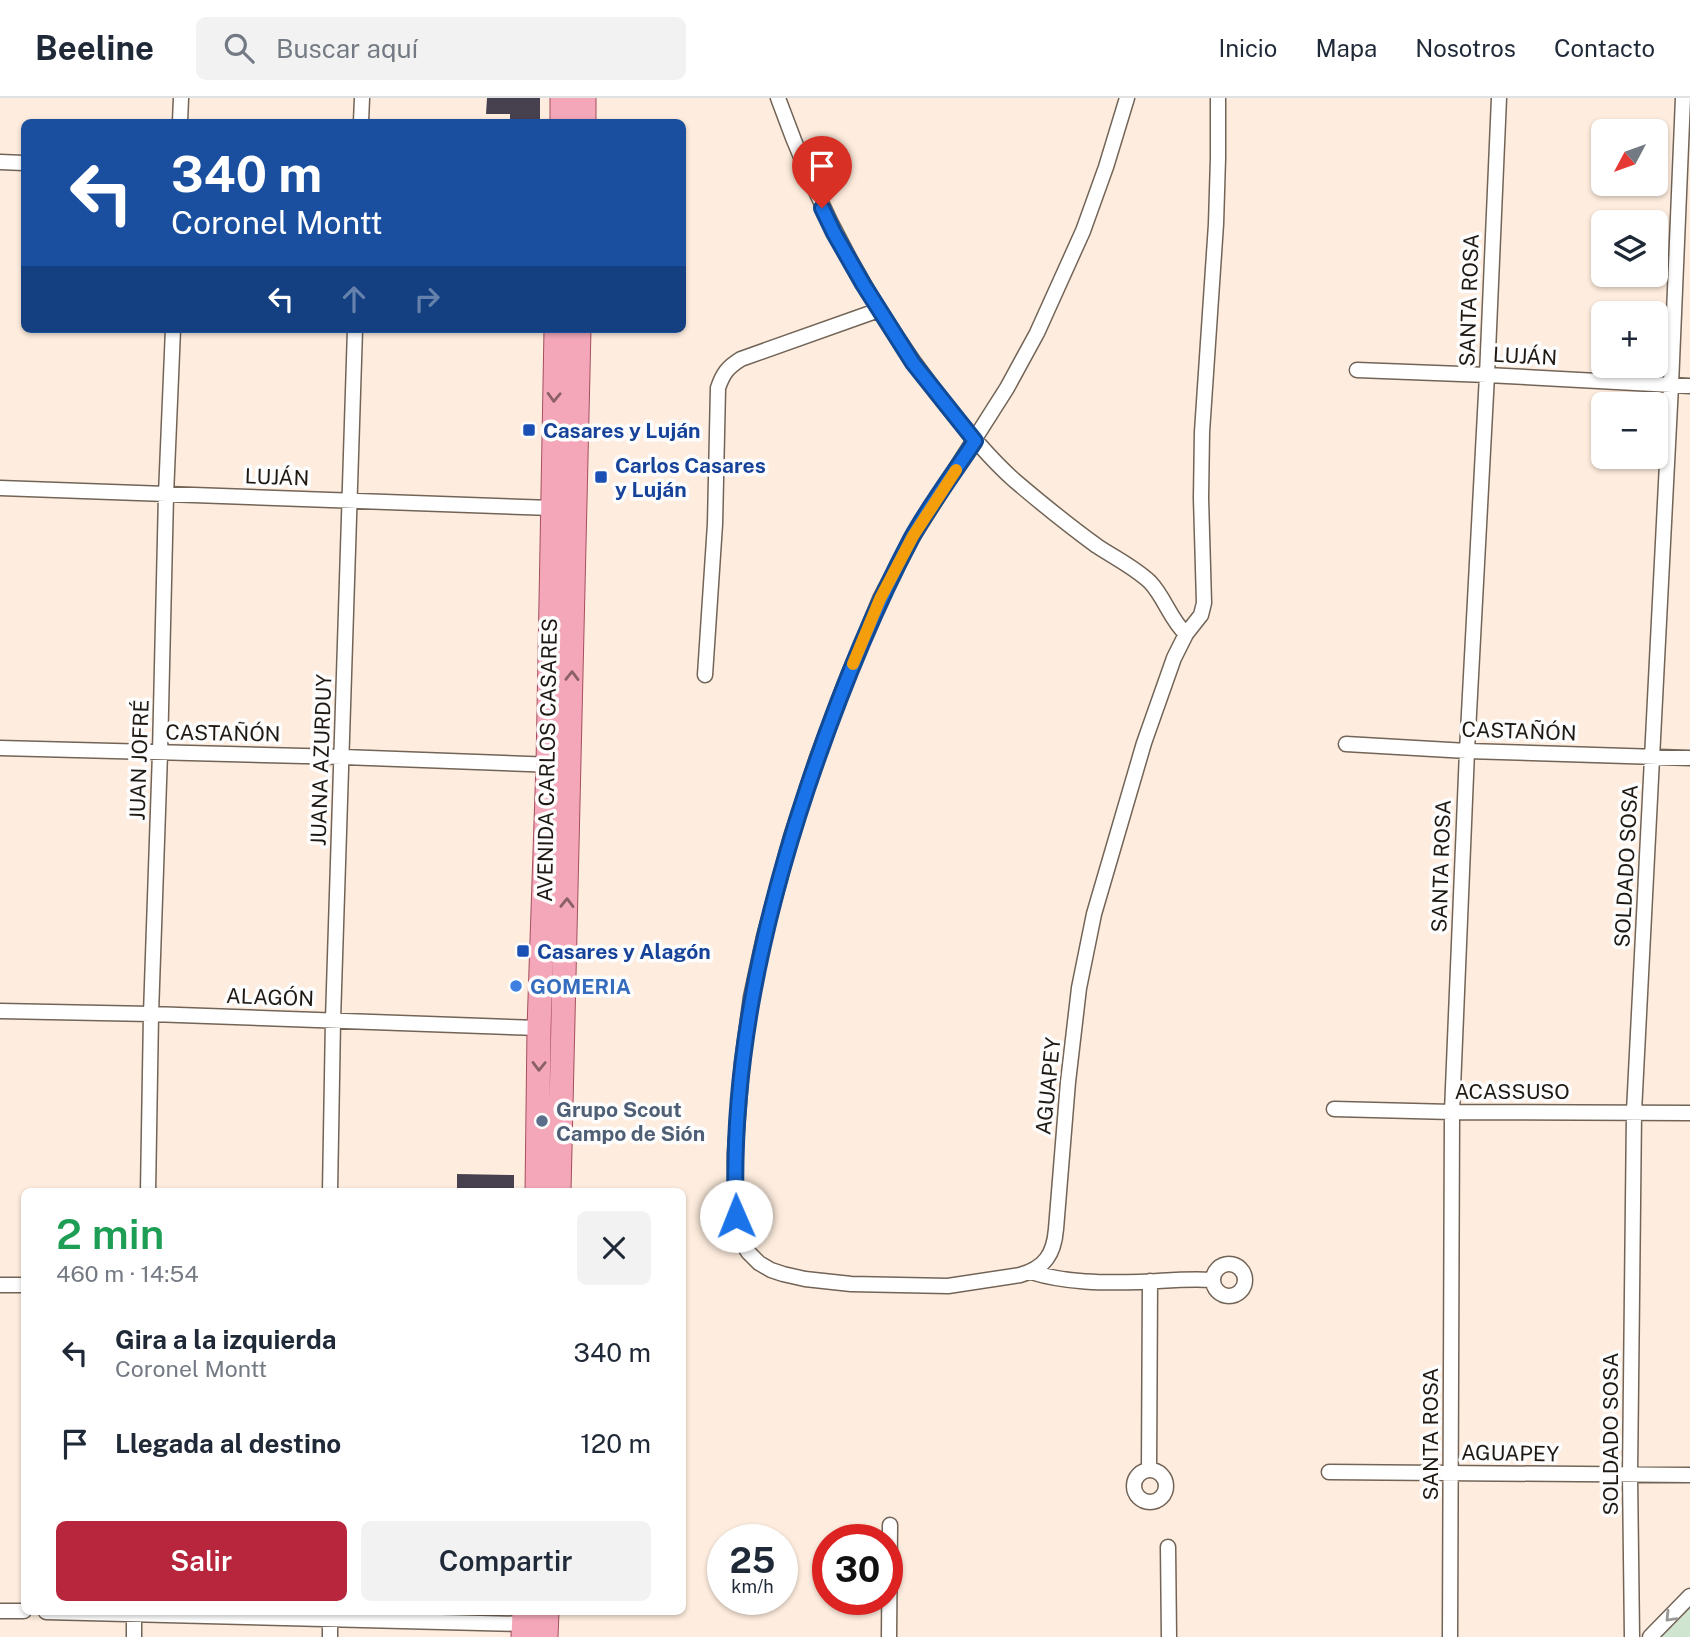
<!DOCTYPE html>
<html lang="es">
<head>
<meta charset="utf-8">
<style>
	body { margin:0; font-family:"Public Sans",sans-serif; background:#f2f2f3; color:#1f2937; height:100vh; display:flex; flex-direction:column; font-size:26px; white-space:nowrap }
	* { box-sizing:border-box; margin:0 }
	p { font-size:23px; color:#747a83 }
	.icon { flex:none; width:38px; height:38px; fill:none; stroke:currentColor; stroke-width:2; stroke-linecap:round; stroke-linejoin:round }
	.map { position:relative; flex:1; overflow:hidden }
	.side { position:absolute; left:21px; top:1090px; width:665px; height:427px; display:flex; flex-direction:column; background:#fff; border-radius:10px; box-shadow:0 2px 5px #0004 }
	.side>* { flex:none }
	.banner { position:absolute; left:21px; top:21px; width:665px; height:214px; border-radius:10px; box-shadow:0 2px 5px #0004; background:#1a4fa0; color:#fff; overflow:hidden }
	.needle { width:46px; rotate:229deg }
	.controls { position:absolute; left:1591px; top:21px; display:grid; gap:14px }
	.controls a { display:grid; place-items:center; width:77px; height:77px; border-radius:10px; background:#fff; box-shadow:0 2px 5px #0004; font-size:35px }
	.speed { position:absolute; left:707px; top:1426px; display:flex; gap:14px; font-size:35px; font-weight:700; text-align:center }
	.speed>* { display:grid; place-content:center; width:91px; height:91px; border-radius:50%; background:#fff; box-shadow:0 2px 5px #0004; line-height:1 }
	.speed small { font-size:18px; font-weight:400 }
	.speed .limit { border:10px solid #d22; background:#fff; color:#111 }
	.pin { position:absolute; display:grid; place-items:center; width:60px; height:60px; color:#fff; margin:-72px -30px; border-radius:50% 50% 50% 0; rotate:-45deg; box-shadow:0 0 7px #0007 }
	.pin .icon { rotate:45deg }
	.me { position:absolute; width:77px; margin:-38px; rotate:359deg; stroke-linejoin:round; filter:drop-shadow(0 0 5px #0008) }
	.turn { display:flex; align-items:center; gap:24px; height:147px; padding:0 35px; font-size:32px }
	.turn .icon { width:91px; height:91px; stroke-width:2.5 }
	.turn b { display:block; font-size:49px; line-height:60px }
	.lanes { display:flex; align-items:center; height:66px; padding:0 35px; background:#0003; justify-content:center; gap:35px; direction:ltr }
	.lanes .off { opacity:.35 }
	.round { display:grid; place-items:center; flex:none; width:74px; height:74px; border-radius:10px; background:#f2f2f3 }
	.head { display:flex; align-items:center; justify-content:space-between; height:119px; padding:0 35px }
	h1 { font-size:42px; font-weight:600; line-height:52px; color:#1e9e55 }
	.button { display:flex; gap:14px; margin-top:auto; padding:14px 35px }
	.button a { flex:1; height:80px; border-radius:10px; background:#b7263d; color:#fff; font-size:28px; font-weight:600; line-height:80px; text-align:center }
	.button a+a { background:#f2f2f3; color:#1f2937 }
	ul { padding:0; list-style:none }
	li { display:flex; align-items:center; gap:21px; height:91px; padding:0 35px }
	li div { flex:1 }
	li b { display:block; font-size:26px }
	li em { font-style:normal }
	header { display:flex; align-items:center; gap:42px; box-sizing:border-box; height:98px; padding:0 35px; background:#fff; border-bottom:2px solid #e0e1e3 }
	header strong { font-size:33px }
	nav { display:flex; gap:38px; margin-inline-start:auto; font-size:24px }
	.search { width:490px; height:63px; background:#f2f2f3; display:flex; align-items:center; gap:18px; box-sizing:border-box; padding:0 24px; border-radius:10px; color:#747a83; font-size:26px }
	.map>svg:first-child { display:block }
	.green { fill:#d0e5d0 }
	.building { fill:#47404f }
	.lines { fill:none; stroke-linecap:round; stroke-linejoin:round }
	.street-casing { stroke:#726457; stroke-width:17 }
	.primary-casing { stroke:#a54f5f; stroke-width:25 }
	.street { stroke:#fff; stroke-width:14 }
	.primary { stroke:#f4a7b8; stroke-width:23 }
	.oneway { stroke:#8a6066 }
	.oneway2 { stroke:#9a9895 }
	.route-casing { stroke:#114b97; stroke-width:18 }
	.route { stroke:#1a73e8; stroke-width:12 }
	.slow { stroke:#f59e0b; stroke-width:12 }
	.transit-dot { fill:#1a4fb4; stroke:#fdfdfd; stroke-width:2.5 }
	.shop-dot { fill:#3f7fe0; stroke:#fdfdfd; stroke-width:2.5 }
	.service-dot { fill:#5c6f8a; stroke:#fdfdfd; stroke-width:2.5 }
	.labels { text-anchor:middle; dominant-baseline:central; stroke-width:7; stroke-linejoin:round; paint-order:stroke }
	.street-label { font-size:21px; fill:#1f1914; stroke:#fdfdfd }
	.transit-label { font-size:21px; font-weight:bold; fill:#164399; stroke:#fdfdfd; text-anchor:start }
	.shop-label { font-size:21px; font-weight:bold; fill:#366cbe; stroke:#fdfdfd; text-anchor:start }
	.service-label { font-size:21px; font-weight:bold; fill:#4e5e75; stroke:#fdfdfd; text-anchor:start }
</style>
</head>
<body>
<header>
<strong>Beeline</strong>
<div class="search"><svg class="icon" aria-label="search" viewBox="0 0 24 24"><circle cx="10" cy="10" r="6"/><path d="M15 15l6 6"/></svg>Buscar aquí</div>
<nav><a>Inicio</a><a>Mapa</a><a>Nosotros</a><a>Contacto</a></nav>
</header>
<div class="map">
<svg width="1690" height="1539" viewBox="0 0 1690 1539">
	<rect width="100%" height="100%" fill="#feedde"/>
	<!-- green -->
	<path class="green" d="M 1690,1509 L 1690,1539 L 1661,1539 Z"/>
	<!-- building -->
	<path class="building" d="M 487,0 L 540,0 L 540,24 L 510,24 L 510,16 L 486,16 Z
		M 457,1076 L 514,1077 L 514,1094 L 457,1094 Z"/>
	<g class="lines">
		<!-- street casing -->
		<g class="street-casing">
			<path id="street" d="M 778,0 C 816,107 867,204 936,294 C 960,325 985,356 1014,382 C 1041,405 1068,427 1097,448 C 1115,460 1134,469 1150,484 C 1165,500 1170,521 1186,536
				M 1127,0 L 1106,69 L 1083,133 L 1037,235 L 1007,290 L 913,438 L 880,501 L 844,588 L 817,660 L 791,739 L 764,839 L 751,899 L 742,966 L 735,1055 L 736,1118 L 739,1139 L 748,1154 L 759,1165 L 771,1172 L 783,1176 L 805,1181 L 851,1186 L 948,1188 L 1020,1177 C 1045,1170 1054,1156 1056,1131 L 1068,984 L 1079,890 L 1094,816 L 1144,645 L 1174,560 L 1186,536 L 1201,517 L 1204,505 L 1201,400 L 1202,334 L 1216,126 L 1218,60 L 1218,0
				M 180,24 L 181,0
				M 361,24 L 362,0
				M 0,64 L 24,65
				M 1357,272 L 1487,277 L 1690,288
				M 0,390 L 552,410
				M 705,577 L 715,426 L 718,290 C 723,275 728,269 741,261 L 879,212
				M 1346,646 L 1467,653 L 1690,660
				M 0,650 L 343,659 L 555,667
				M 0,913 L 151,916 L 539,930
				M 1334,1011 L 1452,1014 L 1690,1015
				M 148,1094 L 151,916 L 160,655 L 166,397 L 173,231
				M 330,1094 L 333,922 L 355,231
				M1213 1182a16 16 0 1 1 32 0a16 16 0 1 1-32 0Z
				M 1031,1174 C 1066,1185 1104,1185 1140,1184 C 1165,1183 1188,1180 1212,1182
				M 0,1187 L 24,1187
				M 1149,1372 L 1150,1183
				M1134 1388a16 16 0 1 1 32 0a16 16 0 1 1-32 0Z
				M 1329,1374 L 1690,1377
				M 1168,1449 L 1169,1539
				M 0,1513 L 24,1513
				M 46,1514 L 523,1526
				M 134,1539 L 134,1514
				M 330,1539 L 330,1514
				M 889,1539 L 890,1427
				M 1450,1539 L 1452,1014 L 1467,653 L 1487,277 L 1499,0
				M 1632,1539 L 1630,1377 L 1634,1014 L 1671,287 L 1683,0
				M 1650,1539 L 1690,1498"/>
		</g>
		<!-- primary casing -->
		<g class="primary-casing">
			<path id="primary" d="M 562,24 L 562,0
				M 584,24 L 584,0
				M 537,1094 L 539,930 L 548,666 L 556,231
				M 559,1094 L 579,231
				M 523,1539 L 524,1514
				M 546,1539 L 547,1514"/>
		</g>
		<!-- street -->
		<use href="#street" class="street"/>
		<!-- primary -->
		<use href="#primary" class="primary"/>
	</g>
	<!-- one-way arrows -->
	<defs><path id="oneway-chevron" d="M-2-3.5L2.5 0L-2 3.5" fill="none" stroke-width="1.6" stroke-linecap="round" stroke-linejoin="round" transform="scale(1.75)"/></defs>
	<g class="oneway">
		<use href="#oneway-chevron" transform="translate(554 299) rotate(92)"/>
		<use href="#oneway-chevron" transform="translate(572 578) rotate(-89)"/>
		<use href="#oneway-chevron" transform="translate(567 805) rotate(-89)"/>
		<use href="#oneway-chevron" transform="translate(539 968) rotate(91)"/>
	</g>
	<use class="oneway2" href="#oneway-chevron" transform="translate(1670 1519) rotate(134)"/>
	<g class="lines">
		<!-- route casing -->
		<g class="route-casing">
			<path id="route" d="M 736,1118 C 730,972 761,829 807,691 C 836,605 869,521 911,441 C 929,408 954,375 975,343 L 913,265 L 863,186 L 834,135 L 822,110"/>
		</g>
		<!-- route -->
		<use href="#route" class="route"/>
		<!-- slow -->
		<path class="slow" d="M 853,566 L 880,501 L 913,438 L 956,372"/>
	</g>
	<!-- markers -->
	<g class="transit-dot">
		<rect x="522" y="325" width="14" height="14" rx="3.5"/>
		<rect x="594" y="372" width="14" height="14" rx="3.5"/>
		<rect x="516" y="846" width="14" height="14" rx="3.5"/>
	</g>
	<circle class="shop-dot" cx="516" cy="888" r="7"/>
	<circle class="service-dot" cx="542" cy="1023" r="7"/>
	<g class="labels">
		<!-- street labels -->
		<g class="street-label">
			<text transform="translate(1469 202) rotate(-88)">SANTA ROSA</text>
			<text transform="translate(1525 258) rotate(3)">LUJÁN</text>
			<text transform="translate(277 379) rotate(2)">LUJÁN</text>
			<text transform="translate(1519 633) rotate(2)">CASTAÑÓN</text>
			<text transform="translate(223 635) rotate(1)">CASTAÑÓN</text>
			<text transform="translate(139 662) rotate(-88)">JUAN JOFRÉ</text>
			<text transform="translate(321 662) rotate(-88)">JUANA AZURDUY</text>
			<text transform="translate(547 662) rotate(-89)">AVENIDA CARLOS CASARES</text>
			<text transform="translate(1441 768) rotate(-88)">SANTA ROSA</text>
			<text transform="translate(1626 768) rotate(-87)">SOLDADO SOSA</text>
			<text transform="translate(270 899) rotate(2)">ALAGÓN</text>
			<text transform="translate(1048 988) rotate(-84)">AGUAPEY</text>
			<text x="1512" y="993">ACASSUSO</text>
			<text transform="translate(1430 1336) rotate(-90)">SANTA ROSA</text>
			<text transform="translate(1610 1336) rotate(-90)">SOLDADO SOSA</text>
			<text transform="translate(1510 1355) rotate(1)">AGUAPEY</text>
		</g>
		<!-- transit labels -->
		<g class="transit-label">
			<text x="543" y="332">Casares y Luján</text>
			<text x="615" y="367">Carlos Casares<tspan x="615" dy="24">y Luján</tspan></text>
			<text x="537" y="853">Casares y Alagón</text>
		</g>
		<!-- shop labels -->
		<g class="shop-label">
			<text x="530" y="888">GOMERIA</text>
		</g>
		<!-- service labels -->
		<g class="service-label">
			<text x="556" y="1011">Grupo Scout<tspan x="556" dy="24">Campo de Sión</tspan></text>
		</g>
	</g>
</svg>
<div class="controls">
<a><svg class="needle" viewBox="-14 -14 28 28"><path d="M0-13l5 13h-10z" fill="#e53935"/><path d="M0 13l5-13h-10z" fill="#747a83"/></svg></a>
<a><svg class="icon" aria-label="layers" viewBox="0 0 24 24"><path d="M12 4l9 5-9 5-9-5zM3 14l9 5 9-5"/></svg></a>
<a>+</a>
<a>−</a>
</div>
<div class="speed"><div>25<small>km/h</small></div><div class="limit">30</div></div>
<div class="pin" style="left:822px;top:110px;background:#d93025"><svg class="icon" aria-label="arrive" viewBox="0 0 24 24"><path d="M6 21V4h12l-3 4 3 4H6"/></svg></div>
<svg class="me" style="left:736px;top:1118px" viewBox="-20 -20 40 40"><circle r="19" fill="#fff"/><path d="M0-13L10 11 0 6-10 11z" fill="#1a73e8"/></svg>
<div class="banner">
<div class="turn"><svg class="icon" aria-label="left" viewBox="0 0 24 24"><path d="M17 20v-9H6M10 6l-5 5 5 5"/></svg><div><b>340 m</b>Coronel Montt</div></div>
<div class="lanes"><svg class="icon" aria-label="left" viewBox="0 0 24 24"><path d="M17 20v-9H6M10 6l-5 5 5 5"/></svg><svg class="icon off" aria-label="ahead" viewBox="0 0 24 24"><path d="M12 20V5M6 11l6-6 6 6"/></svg><svg class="icon off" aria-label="right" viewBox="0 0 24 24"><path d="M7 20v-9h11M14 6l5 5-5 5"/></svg></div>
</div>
<section class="side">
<div class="head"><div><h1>2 min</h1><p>460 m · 14:54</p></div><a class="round"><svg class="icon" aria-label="close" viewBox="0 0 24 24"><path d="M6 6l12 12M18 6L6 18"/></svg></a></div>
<ul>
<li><svg class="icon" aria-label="left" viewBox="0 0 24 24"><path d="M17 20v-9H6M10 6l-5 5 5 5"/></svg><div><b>Gira a la izquierda</b><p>Coronel Montt</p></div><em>340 m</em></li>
<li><svg class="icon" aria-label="arrive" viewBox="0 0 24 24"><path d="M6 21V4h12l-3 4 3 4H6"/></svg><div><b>Llegada al destino</b></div><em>120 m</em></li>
</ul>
<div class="button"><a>Salir</a><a>Compartir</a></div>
</section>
</div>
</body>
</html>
